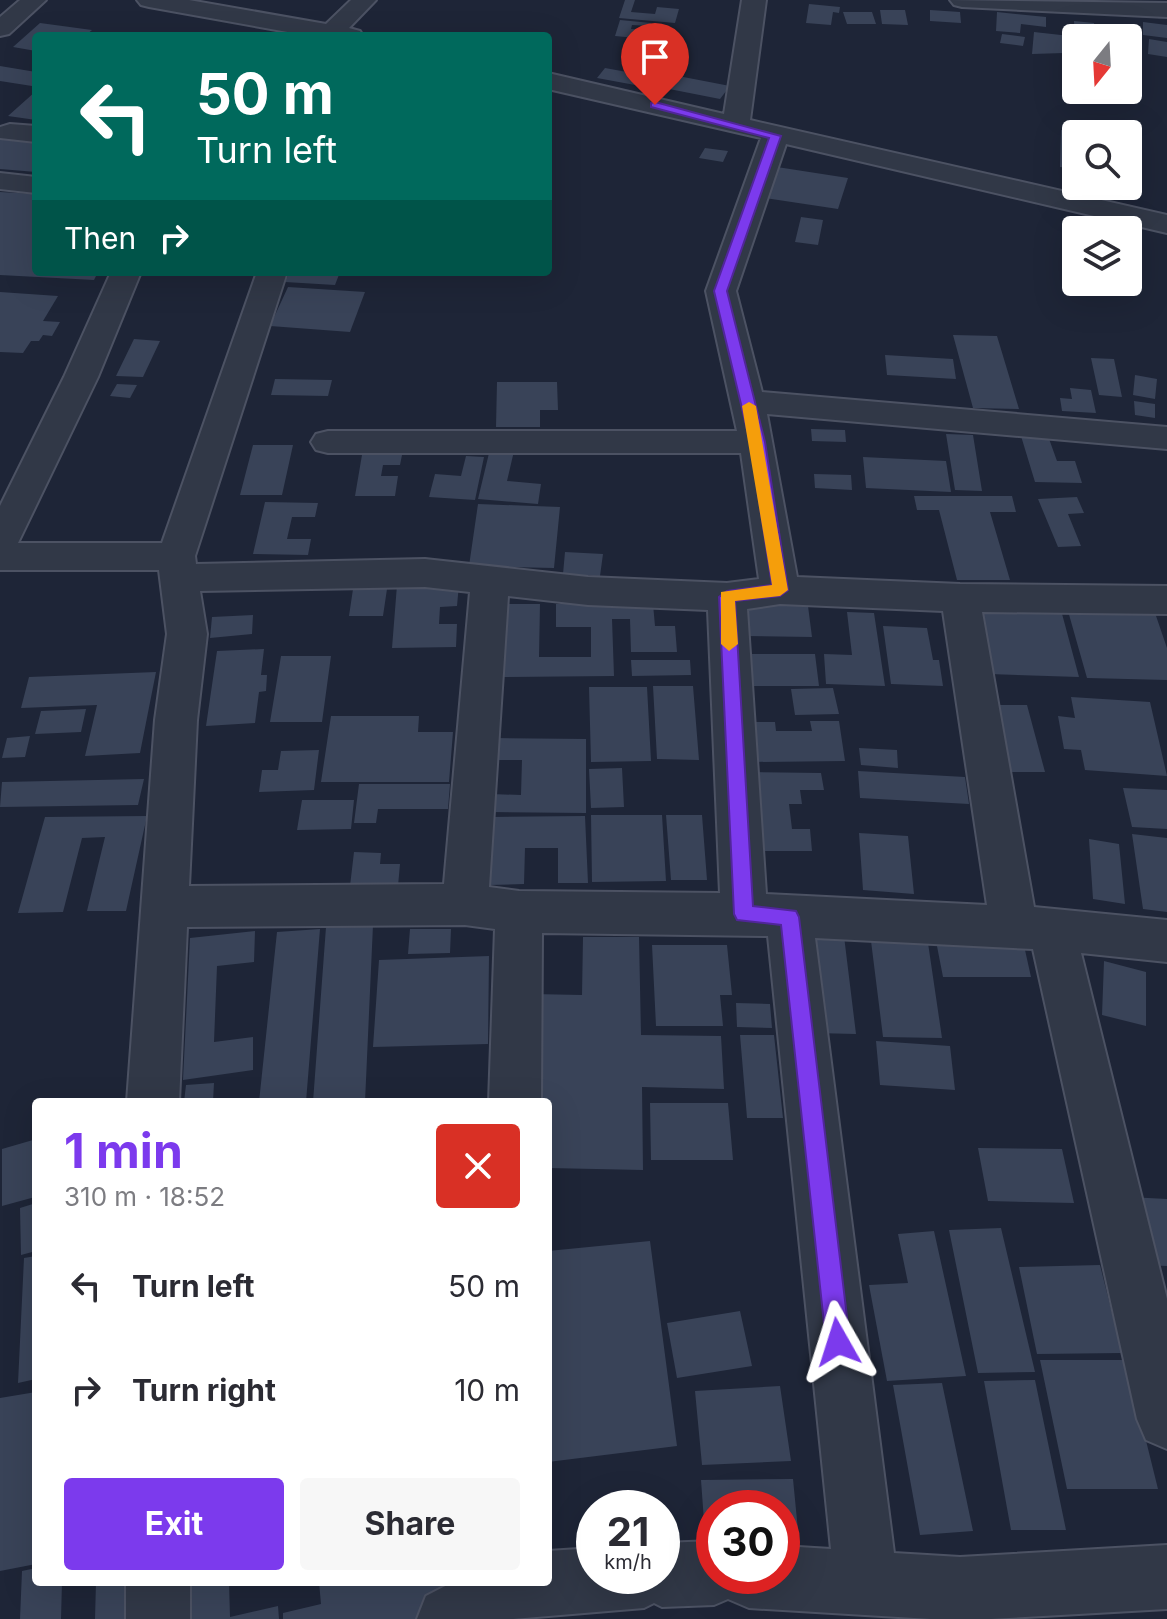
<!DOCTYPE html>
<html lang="en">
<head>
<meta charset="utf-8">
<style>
	body { margin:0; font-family:Inter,sans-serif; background:#f7f7f7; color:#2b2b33; height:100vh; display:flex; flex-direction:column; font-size:30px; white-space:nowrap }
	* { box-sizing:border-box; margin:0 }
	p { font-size:26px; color:#7c7c81 }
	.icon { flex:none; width:44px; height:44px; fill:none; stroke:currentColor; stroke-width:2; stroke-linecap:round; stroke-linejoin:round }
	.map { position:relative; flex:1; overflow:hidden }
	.sheet { position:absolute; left:32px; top:1098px; width:520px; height:488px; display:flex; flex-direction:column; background:#fff; border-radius:8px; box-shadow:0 8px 32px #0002 }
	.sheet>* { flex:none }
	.hud { position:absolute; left:32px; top:32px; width:520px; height:244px; border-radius:8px; box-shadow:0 8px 32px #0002; background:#00695c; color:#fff; overflow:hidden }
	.needle { width:52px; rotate:198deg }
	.buttons { position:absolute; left:1062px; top:24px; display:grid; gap:16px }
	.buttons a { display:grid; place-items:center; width:80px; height:80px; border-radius:8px; background:#fff; box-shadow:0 8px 32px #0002; font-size:40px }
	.speed { position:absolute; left:576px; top:1490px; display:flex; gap:16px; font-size:40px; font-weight:700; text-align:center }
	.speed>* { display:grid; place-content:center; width:104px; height:104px; border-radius:50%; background:#fff; box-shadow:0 8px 32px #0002; line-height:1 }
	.speed small { font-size:20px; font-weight:400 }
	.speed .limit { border:12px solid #d22; background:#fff; color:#111 }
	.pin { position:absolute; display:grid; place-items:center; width:68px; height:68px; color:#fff; margin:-82px -34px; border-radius:50% 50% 50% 0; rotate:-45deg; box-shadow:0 0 8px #0007 }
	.pin .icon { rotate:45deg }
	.me { position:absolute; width:88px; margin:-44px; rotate:354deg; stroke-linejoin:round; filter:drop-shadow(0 0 6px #0008) }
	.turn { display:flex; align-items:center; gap:28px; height:168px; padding:0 32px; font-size:36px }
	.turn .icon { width:104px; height:104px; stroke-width:2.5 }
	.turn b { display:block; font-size:56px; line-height:68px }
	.then { display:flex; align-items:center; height:76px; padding:0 32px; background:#0003; gap:16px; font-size:30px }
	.round { display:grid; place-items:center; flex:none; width:84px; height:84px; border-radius:8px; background:#f7f7f7 }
	.overview { display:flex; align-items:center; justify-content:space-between; height:136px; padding:0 32px }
	h1 { font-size:48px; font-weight:700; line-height:60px; color:#7c3aed }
	.action { display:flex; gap:16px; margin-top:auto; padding:16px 32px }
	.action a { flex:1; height:92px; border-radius:8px; background:#7c3aed; color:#fff; font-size:32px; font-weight:700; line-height:92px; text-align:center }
	.action a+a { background:#f7f7f7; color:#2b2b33 }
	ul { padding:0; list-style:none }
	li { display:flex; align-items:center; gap:24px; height:104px; padding:0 32px }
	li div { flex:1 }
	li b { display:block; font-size:30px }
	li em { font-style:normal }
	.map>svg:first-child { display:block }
	.building { fill:#394358 }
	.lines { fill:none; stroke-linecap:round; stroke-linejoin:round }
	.minor-casing { stroke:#4c5263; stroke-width:4 }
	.minor { fill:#313847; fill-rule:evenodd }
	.route { fill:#7c3aed; stroke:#51269a; stroke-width:2 }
	.slow { fill:#f59e0b }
</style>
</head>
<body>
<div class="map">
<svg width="1167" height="1619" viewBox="0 0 1167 1619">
	<rect width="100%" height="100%" fill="#1e2537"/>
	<!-- building -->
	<path class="building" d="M 625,0 L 635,0 L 631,12 L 655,14 L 657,7 L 679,9 L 675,23 L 619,18 Z
		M 809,4 L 840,7 L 839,13 L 833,12 L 831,25 L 806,23 Z
		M 880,10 L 905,10 L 908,25 L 882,24 Z
		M 930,10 L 960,12 L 961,23 L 930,21 Z
		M 843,12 L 872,12 L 876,24 L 847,24 Z
		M 997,12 L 1046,17 L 1046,27 L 1021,24 L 1020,33 L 996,31 Z
		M 620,20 L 651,23 L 650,26 L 632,25 L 631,29 L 649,30 L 646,39 L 615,36 Z
		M 1074,21 L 1094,23 L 1095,38 L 1075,38 Z
		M 1143,22 L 1167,25 L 1167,38 L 1143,35 Z
		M 40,23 L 92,30 L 85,36 L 36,36 L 36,51 L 13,47 Z
		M 1034,32 L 1070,36 L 1070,47 L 1064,47 L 1064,53 L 1032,54 Z
		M 1002,34 L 1025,37 L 1023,46 L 1000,43 Z
		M 1149,39 L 1167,42 L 1167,57 L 1148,54 Z
		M 0,66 L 36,72 L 36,83 L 32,86 L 0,81 Z
		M 605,68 L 638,74 L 642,75 L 635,85 L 597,78 Z
		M 673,75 L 730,86 L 720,99 L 664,88 Z
		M 36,91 L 36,120 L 8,116 Z
		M 1061,130 L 1076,132 L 1076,169 L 1060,167 Z
		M 0,134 L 36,137 L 36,172 L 0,169 Z
		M 705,148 L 728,151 L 723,162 L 699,158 Z
		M 777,167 L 848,178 L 838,209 L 765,198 Z
		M 0,192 L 36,194 L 36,272 L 98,272 L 94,280 L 0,275 Z
		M 801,217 L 823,220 L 818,245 L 795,242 Z
		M 290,272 L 340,272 L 335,285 L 285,282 Z
		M 288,287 L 365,292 L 350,332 L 270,326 Z
		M 0,292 L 58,296 L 43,321 L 60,322 L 52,336 L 43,335 L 39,341 L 31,341 L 23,353 L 0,352 Z
		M 953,335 L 997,336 L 1019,409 L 973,408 Z
		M 134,339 L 160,341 L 143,377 L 116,376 Z
		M 885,355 L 953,359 L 956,379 L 887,375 Z
		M 1091,358 L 1114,359 L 1122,397 L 1099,395 Z
		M 1135,375 L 1157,379 L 1155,399 L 1133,395 Z
		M 275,379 L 332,380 L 328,396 L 271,395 Z
		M 497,382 L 557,382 L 558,410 L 540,410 L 540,427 L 496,427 Z
		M 117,384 L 137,385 L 130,398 L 110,396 Z
		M 1070,388 L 1091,390 L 1096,413 L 1062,411 L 1060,398 L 1072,399 Z
		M 1134,401 L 1155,404 L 1155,418 L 1135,415 Z
		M 811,429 L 845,430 L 846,442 L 812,441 Z
		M 946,434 L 973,435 L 982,491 L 955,490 Z
		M 1021,436 L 1048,436 L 1057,461 L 1075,461 L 1082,483 L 1035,482 Z
		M 253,445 L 293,445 L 282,495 L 240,495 Z
		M 363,449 L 403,450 L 400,465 L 383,465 L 381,476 L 398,476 L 395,496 L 355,496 Z
		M 490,449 L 514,451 L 507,481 L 541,484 L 538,504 L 478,499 Z
		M 466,456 L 484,457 L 475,500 L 429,497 L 435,474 L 461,476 Z
		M 863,457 L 946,461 L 951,492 L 866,488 Z
		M 814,474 L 851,475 L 852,490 L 815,488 Z
		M 914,496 L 1012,496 L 1016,512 L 990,512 L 1010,580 L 957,580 L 939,510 L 917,510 Z
		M 1077,497 L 1084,513 L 1068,514 L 1081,546 L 1058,547 L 1038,499 Z
		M 265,502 L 318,503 L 315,517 L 292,517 L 287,539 L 311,539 L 308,555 L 253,554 Z
		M 478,504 L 560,507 L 554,568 L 469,566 Z
		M 565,552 L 603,554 L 600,576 L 563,574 Z
		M 459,584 L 457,606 L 440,607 L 439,624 L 457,624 L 456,647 L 392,648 L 397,585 Z
		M 353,589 L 387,589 L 383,616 L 349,616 Z
		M 502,604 L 540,604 L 539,657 L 591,657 L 591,627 L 556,627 L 556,604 L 653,604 L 655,626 L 675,626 L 677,652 L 631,652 L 630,619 L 612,619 L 614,676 L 500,677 Z
		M 742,606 L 808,606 L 812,637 L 745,636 Z
		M 975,608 L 1061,610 L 1079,677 L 989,674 Z
		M 1154,610 L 1167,648 L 1167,680 L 1087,678 L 1068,611 Z
		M 847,612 L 874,613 L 885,686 L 826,684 L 824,654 L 852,655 Z
		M 253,615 L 252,634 L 210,638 L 212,617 Z
		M 883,626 L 927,628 L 933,660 L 939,660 L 943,686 L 891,684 Z
		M 264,649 L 261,675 L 267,675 L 266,691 L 259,692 L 255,723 L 206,726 L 217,651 Z
		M 746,654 L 815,654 L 819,686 L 750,686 Z
		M 281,656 L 331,656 L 322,722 L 270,722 Z
		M 631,660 L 690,660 L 691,675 L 632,676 Z
		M 156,672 L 140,753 L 85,756 L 97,705 L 21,708 L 29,677 Z
		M 653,686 L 693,686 L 699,760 L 657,759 Z
		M 589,687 L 647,687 L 651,761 L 591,762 Z
		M 833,688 L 839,714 L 795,715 L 791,689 Z
		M 1071,697 L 1150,702 L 1167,776 L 1085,770 L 1081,750 L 1064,749 L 1058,716 L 1075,718 Z
		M 990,705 L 1027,705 L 1045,772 L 1007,772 Z
		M 86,709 L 81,732 L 35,734 L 41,711 Z
		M 331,716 L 419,716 L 418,732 L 453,732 L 449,782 L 321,782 Z
		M 810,721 L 839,721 L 845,761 L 751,762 L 747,722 L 775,722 L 776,731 L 812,731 Z
		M 30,736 L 25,757 L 2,758 L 7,738 Z
		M 495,738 L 586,739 L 586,813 L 491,812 L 491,794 L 521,795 L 522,760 L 493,760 Z
		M 859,748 L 897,750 L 898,768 L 861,765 Z
		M 319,750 L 314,790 L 259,792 L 262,770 L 278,770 L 281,751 Z
		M 622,768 L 624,807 L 591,808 L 589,769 Z
		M 858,771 L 965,777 L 969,804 L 860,798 Z
		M 749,772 L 821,773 L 824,790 L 800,790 L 802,804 L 789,804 L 792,829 L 810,829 L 812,851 L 757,851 Z
		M 144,779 L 138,805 L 0,807 L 2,782 Z
		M 359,784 L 450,784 L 448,809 L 378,809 L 376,823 L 354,823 Z
		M 1123,788 L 1167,790 L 1167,829 L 1132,827 Z
		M 302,800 L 354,800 L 351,829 L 297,830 Z
		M 591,815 L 662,815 L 666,881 L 592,882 Z
		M 666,815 L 702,815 L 707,880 L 671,880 Z
		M 147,816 L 126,911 L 87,911 L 105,837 L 82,838 L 63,912 L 18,913 L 45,817 Z
		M 585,816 L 588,883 L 558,883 L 558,848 L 525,848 L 524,884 L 489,885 L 491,817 Z
		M 859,833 L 908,836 L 914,894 L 863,890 Z
		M 1132,834 L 1167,838 L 1167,912 L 1143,909 Z
		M 1089,839 L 1119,844 L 1125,904 L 1093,899 Z
		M 354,852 L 381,853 L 380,864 L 400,864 L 398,886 L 350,886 Z
		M 373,925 L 365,1102 L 313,1102 L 326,927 Z
		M 320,929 L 306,1102 L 259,1102 L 277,932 Z
		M 410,929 L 451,929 L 450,953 L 408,954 Z
		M 255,931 L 254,962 L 217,966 L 214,1042 L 253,1037 L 253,1070 L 183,1080 L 190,938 Z
		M 805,935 L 844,936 L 856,1034 L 815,1033 Z
		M 583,937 L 639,937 L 641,1035 L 721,1036 L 724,1089 L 642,1087 L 643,1170 L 548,1168 L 548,1102 L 528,1102 L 532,994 L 582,995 Z
		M 871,941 L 928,943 L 942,1038 L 883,1037 Z
		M 936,941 L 1023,941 L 1031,977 L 943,977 Z
		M 652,945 L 727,945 L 732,995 L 720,995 L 723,1026 L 656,1026 Z
		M 489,956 L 488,1044 L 373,1047 L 379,960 Z
		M 1104,961 L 1146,972 L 1146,1026 L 1102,1015 Z
		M 736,1003 L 770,1004 L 772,1028 L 737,1027 Z
		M 740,1035 L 774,1035 L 783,1118 L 747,1118 Z
		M 876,1041 L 950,1046 L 955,1090 L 880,1085 Z
		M 214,1083 L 213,1102 L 184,1102 L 186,1085 Z
		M 650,1103 L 728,1103 L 733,1160 L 651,1160 Z
		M 33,1140 L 35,1197 L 2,1206 L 2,1149 Z
		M 978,1148 L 1062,1149 L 1074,1203 L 988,1201 Z
		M 1129,1197 L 1167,1199 L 1167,1266 L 1143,1265 Z
		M 36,1203 L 36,1251 L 21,1255 L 20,1208 Z
		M 1001,1228 L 1035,1372 L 978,1373 L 949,1230 Z
		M 934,1231 L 966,1376 L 887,1381 L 869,1285 L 908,1283 L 898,1234 Z
		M 650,1241 L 677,1446 L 548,1462 L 548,1251 Z
		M 36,1256 L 36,1379 L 18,1383 L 24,1258 Z
		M 1100,1265 L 1122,1353 L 1037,1354 L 1019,1267 Z
		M 740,1311 L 752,1366 L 677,1378 L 667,1323 Z
		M 1040,1360 L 1126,1360 L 1158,1489 L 1067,1489 Z
		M 1035,1380 L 1066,1530 L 1011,1530 L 984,1381 Z
		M 942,1383 L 973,1531 L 920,1535 L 893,1385 Z
		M 780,1386 L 791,1461 L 702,1465 L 695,1391 Z
		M 36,1392 L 36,1564 L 0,1571 L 0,1398 Z
		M 793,1479 L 801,1561 L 782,1561 L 782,1508 L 714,1508 L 714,1562 L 707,1562 L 701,1480 Z
		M 36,1568 L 36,1582 L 62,1582 L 61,1619 L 20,1619 L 22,1571 Z
		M 96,1582 L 124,1582 L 124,1619 L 95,1619 Z
		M 171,1582 L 229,1582 L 230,1617 L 278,1606 L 279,1619 L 171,1619 Z
		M 319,1582 L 481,1582 L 432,1619 L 283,1619 L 283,1613 L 321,1604 Z"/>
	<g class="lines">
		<!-- minor casing -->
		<g class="minor-casing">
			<path id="minor" d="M 20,0 L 46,0 L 9,34 L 0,36 L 0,17 Z
				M 137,0 L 189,0 L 326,24 L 351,0 L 376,0 L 349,28 L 360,31 L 363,36 L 310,36 L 149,7 L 141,5 Z
				M 742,0 L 766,0 L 750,120 L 1167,215 L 1167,233 L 786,144 L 736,291 L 762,392 L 1167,427 L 1167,449 L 767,414 L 797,577 L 960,584 L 1167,586 L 1167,614 L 982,612 L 1034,907 L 1167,920 L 1167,962 L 1081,953 L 1167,1299 L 1167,1449 L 1146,1440 L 1137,1419 L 1033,949 L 815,938 L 894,1553 L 960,1557 L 1167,1545 L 1167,1609 L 991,1619 L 931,1619 L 749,1608 L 728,1599 L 714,1605 L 662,1607 L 654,1603 L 644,1608 L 513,1619 L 417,1619 L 426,1596 L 453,1582 L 548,1582 L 548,1551 L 594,1548 L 594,1576 L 662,1576 L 662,1543 L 714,1541 L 714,1576 L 782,1576 L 782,1546 L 831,1549 L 768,936 L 542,933 L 541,1102 L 489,1102 L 495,929 L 465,925 L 187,927 L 179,1102 L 127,1102 L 155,720 L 167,634 L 159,570 L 0,570 L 0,506 L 64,377 L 111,272 L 141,272 L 98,377 L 18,543 L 162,543 L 257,272 L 287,272 L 195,556 L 196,564 L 425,559 L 588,577 L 727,583 L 759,579 L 741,453 L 328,453 L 316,450 L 311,442 L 316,434 L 328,431 L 737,431 L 706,291 L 761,138 L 548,89 L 548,73 L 724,114 ZM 425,587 L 470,592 L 444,884 L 189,886 L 197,720 L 207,634 L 200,591 ZM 508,596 L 588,605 L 708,610 L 720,893 L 519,891 L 489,887 ZM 780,604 L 943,611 L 987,905 L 766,894 L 747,609 Z
				M 950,0 L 1167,3 L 1167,17 L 962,7 L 954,5 Z
				M 10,124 L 36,126 L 36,142 L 0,138 L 0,127 Z
				M 0,173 L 36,177 L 36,193 L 0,189 Z
				M 126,1582 L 190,1582 L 190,1619 L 126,1619 Z"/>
		</g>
		<!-- minor -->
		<use href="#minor" class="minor"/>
	</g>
	<!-- route -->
	<path class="route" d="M 655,102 L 781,136 L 727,291 L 765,442 L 788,590 L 780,596 L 735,601 L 753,906 L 796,911 L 799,917 L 850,1342 L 847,1351 L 838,1354 L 830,1351 L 826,1342 L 781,925 L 737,920 L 734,914 L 719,597 L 727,591 L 772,585 L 750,442 L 714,291 L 769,138 L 651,107 L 651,103 Z"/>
	<!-- slow -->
	<path class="slow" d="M 749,402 L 756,406 L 788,590 L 780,596 L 735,601 L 738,644 L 729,651 L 721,644 L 721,592 L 772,585 L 742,406 Z"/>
</svg>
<div class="buttons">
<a><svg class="needle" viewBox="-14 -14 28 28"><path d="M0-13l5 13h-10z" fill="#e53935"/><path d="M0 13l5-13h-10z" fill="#7c7c81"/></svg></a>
<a><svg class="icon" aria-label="search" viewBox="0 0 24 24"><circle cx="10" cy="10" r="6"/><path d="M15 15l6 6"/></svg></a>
<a><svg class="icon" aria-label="layers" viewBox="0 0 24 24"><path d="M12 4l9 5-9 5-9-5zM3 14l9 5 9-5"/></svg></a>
</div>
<div class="speed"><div>21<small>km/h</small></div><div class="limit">30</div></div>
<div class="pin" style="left:655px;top:105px;background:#d93025"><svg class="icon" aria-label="arrive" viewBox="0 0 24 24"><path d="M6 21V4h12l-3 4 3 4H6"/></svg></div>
<svg class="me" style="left:838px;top:1342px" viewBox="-20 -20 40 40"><path d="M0-17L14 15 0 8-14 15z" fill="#7c3aed" stroke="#fff" stroke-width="4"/></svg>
<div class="hud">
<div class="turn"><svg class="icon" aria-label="left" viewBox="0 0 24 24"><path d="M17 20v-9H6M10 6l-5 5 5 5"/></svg><div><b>50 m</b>Turn left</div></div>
<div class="then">Then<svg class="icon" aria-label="right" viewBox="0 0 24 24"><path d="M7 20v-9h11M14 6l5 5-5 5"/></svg></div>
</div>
<section class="sheet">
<div class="overview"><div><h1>1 min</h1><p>310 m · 18:52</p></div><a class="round" style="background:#d93025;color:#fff"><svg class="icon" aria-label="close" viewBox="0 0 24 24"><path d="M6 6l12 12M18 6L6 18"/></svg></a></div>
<ul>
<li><svg class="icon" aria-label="left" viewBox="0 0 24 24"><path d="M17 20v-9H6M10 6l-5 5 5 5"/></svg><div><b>Turn left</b></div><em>50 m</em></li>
<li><svg class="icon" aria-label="right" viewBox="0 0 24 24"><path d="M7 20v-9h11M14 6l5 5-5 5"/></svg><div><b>Turn right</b></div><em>10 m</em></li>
</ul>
<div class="action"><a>Exit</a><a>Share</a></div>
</section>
</div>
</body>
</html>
